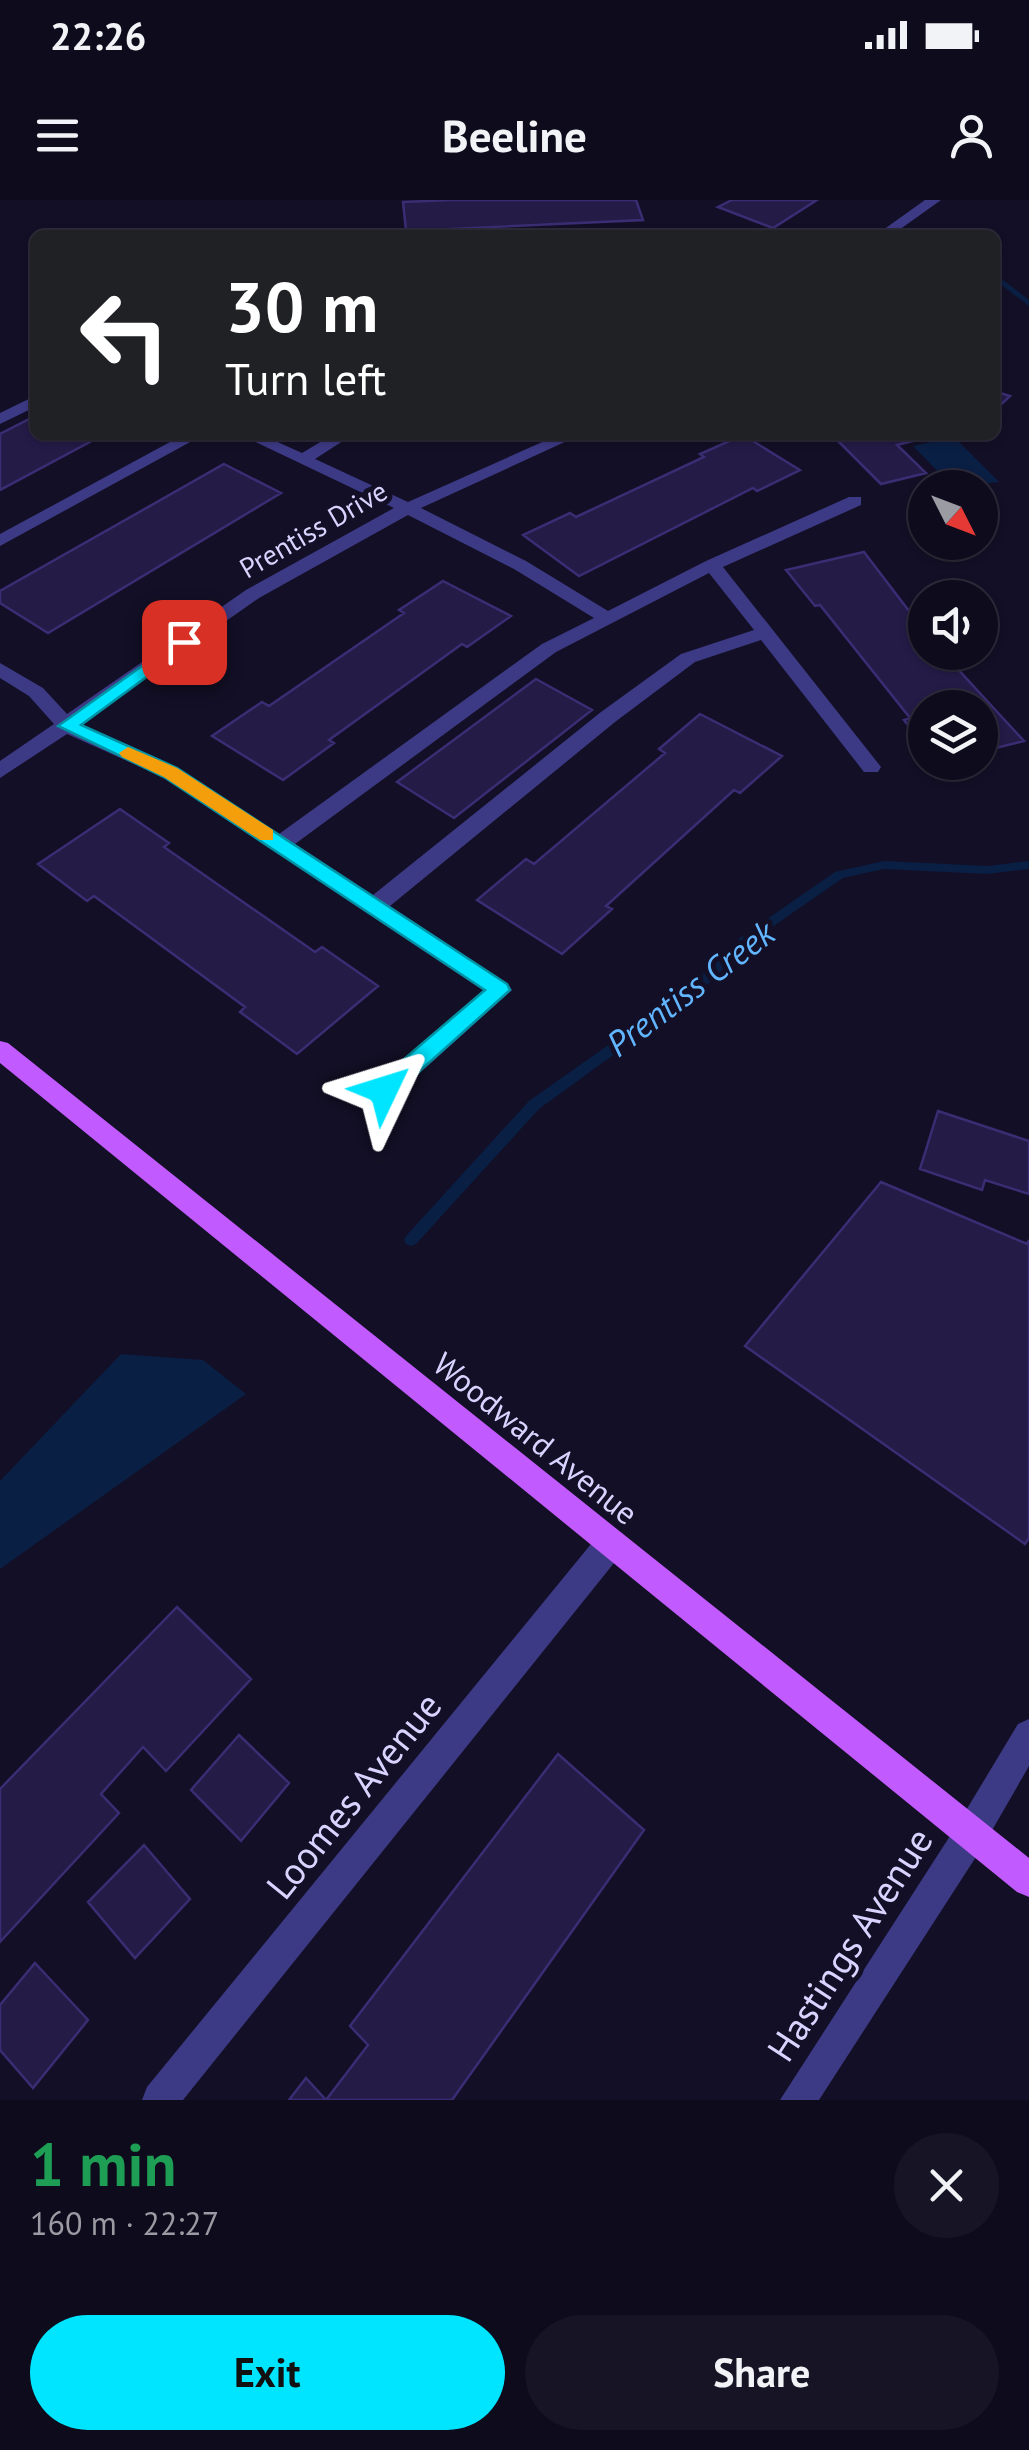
<!DOCTYPE html>
<html lang="en">
<head>
<meta charset="utf-8">
<style>
	body { margin:0; font-family:"PT Sans",sans-serif; background:#171425; color:#f1f3f6; height:100vh; display:flex; flex-direction:column; font-size:38px; white-space:nowrap }
	* { box-sizing:border-box; margin:0 }
	p { font-size:32px; color:#9b9ba3 }
	.icon { flex:none; width:55px; height:55px; fill:none; stroke:currentColor; stroke-width:2; stroke-linecap:round; stroke-linejoin:round }
	.map { position:relative; height:1900px; overflow:hidden }
	.side { display:flex; flex-direction:column; background:#0e0b1c; flex:1 }
	.side>* { flex:none }
	.hud { position:absolute; left:30px; top:30px; width:970px; height:210px; border-radius:15px; box-shadow:0 2px 8px #0004,0 0 0 2px #2e2b3b; background:#202124; color:#fff; overflow:hidden }
	.needle { width:65px; rotate:132deg }
	.tools { position:absolute; left:908px; top:270px; display:grid; gap:20px }
	.tools a { display:grid; place-items:center; width:90px; height:90px; border-radius:50%; background:#0e0b1c; box-shadow:0 2px 8px #0004,0 0 0 2px #2e2b3b; font-size:50px }
	.pin { position:absolute; display:grid; place-items:center; width:85px; height:85px; color:#fff; margin:-42px; border-radius:20px; box-shadow:0 5px 15px #0006 }
	.me { position:absolute; width:110px; margin:-55px; rotate:49deg; stroke-linejoin:round; filter:drop-shadow(0 0 8px #0008) }
	.turn { display:flex; align-items:center; gap:35px; height:210px; padding:0 30px; font-size:45px }
	.turn .icon { width:130px; height:130px; stroke-width:2.5 }
	.turn b { display:block; font-size:70px; line-height:85px }
	.round { display:grid; place-items:center; flex:none; width:105px; height:105px; border-radius:52px; background:#171425 }
	.head { display:flex; align-items:center; justify-content:space-between; height:170px; padding:0 30px }
	h1 { font-size:60px; font-weight:800; line-height:75px; color:#1e9e55 }
	.cta { display:flex; gap:20px; margin-top:auto; padding:20px 30px }
	.cta a { flex:1; height:115px; border-radius:60px; background:#00e5ff; color:#111; font-size:40px; font-weight:800; line-height:115px; text-align:center }
	.cta a+a { background:#171425; color:#f1f3f6 }
	.status { display:flex; justify-content:space-between; align-items:center; height:70px; padding:0 50px; background:#0e0b1c; direction:ltr }
	.status svg { height:28px; fill:currentColor }
	header { display:flex; justify-content:space-between; align-items:center; height:130px; padding:0 30px; background:#0e0b1c; font-size:45px; font-weight:800 }
	.map>svg:first-child { display:block }
	.water { fill:#0a1f44 }
	.lines { fill:none; stroke-linecap:round; stroke-linejoin:round }
	.stream { fill:#0a1f44; fill-rule:evenodd }
	.building { fill:#241b47; stroke:#3b2d73; stroke-width:2.5 }
	.minor { fill:#3d3a85; fill-rule:evenodd }
	.major { fill:#c25bff; fill-rule:evenodd }
	.route { fill:#00e5ff; stroke:#0095a6; stroke-width:2.5 }
	.slow { fill:#f59e0b }
	.labels { text-anchor:middle; dominant-baseline:central; stroke-width:10; stroke-linejoin:round; paint-order:stroke }
	.far-street-label { font-size:28px; fill:#d9d4ff; stroke:#130f26 }
	.street-label { font-size:32px; fill:#d9d4ff; stroke:#130f26 }
	.water-label { font-size:35px; font-style:italic; fill:#62b6ff; stroke:#130f26 }
	.near-street-label { font-size:38px; fill:#d9d4ff; stroke:#130f26 }
</style>
</head>
<body>
<div class="status"><b>22:26</b><svg viewBox="0 0 49 12"><path d="M0 12V9h3v3zM5 12V6h3v6zM10 12V3h3v9zM15 12V0h3v12zM26 1h20v11H26zM47 4h2v5h-2z"/></svg></div>
<header><svg class="icon" aria-label="menu" viewBox="0 0 24 24"><path d="M4 6h16M4 12h16M4 18h16"/></svg>Beeline<svg class="icon" aria-label="person" viewBox="0 0 24 24"><circle cx="12" cy="8" r="4"/><path d="M4 21q1-7 8-7t8 7"/></svg></header>
<div class="map">
<svg width="1029" height="1900" viewBox="0 0 1029 1900">
	<rect width="100%" height="100%" fill="#130f26"/>
	<!-- water -->
	<path class="water" d="M 954,237 L 999,282 L 953,287 L 913,246 Z
		M 121,1154 L 203,1160 L 246,1194 L 0,1369 L 0,1281 Z"/>
	<g class="lines">
		<!-- stream -->
		<path class="stream" d="M 995,74 L 1029,100 L 1029,106 L 995,80 Z
			M 884,661 L 987,666 L 1029,661 L 1029,669 L 987,674 L 884,669 L 843,678 L 749,743 L 700,792 L 539,909 L 416,1044 L 411,1046 L 406,1044 L 404,1040 L 406,1036 L 529,901 L 692,786 L 741,737 L 835,672 Z"/>
	</g>
	<!-- building -->
	<path class="building" d="M 450,0 L 636,0 L 643,20 L 406,31 L 403,2 Z
		M 732,0 L 817,0 L 773,28 L 718,7 Z
		M 995,144 L 999,145 L 997,192 L 1010,196 L 995,210 Z
		M 35,216 L 35,235 L 103,235 L 0,290 L 0,234 Z
		M 743,235 L 800,270 L 757,291 L 753,288 L 579,376 L 523,335 L 570,313 L 576,317 L 704,257 L 700,254 Z
		M 832,235 L 936,235 L 897,245 L 926,273 L 881,284 Z
		M 224,264 L 281,293 L 48,433 L 0,403 L 0,391 Z
		M 864,352 L 925,432 L 925,452 L 942,452 L 1024,541 L 980,552 L 980,508 L 925,508 L 925,546 L 904,520 L 910,518 L 820,405 L 815,406 L 786,370 Z
		M 443,381 L 511,416 L 467,447 L 462,444 L 329,540 L 334,543 L 283,580 L 212,536 L 262,502 L 269,506 L 404,413 L 399,410 Z
		M 536,479 L 592,510 L 454,618 L 397,582 Z
		M 700,514 L 782,556 L 740,593 L 734,590 L 606,706 L 612,709 L 562,754 L 477,700 L 526,659 L 534,664 L 665,553 L 659,549 Z
		M 120,609 L 169,643 L 164,647 L 315,752 L 322,747 L 378,786 L 297,854 L 240,812 L 245,807 L 94,696 L 87,701 L 38,664 Z
		M 938,911 L 1029,941 L 1029,994 L 985,980 L 982,990 L 920,969 Z
		M 881,982 L 1027,1044 L 1029,1040 L 1029,1338 L 1025,1344 L 745,1146 Z
		M 177,1407 L 251,1479 L 166,1571 L 143,1547 L 101,1594 L 119,1613 L 0,1742 L 0,1589 Z
		M 239,1535 L 289,1583 L 241,1641 L 191,1590 Z
		M 558,1554 L 644,1630 L 452,1900 L 326,1900 L 368,1845 L 350,1826 Z
		M 144,1645 L 190,1699 L 135,1758 L 88,1702 Z
		M 35,1763 L 88,1820 L 33,1888 L 0,1850 L 0,1805 Z
		M 306,1878 L 326,1900 L 289,1900 Z"/>
	<g class="lines">
		<!-- minor -->
		<path class="minor" d="M 925,0 L 941,0 L 892,35 L 876,35 Z
			M 35,196 L 35,207 L 0,224 L 0,213 Z
			M 183,235 L 203,235 L 0,346 L 0,334 Z
			M 241,235 L 262,235 L 302,253 L 332,235 L 352,235 L 315,259 L 408,302 L 558,235 L 580,235 L 421,308 L 526,361 L 608,411 L 706,361 L 849,297 L 861,297 L 861,305 L 723,367 L 881,567 L 878,572 L 864,572 L 761,440 L 695,462 L 615,522 L 390,706 L 508,784 L 512,790 L 393,897 L 375,897 L 372,890 L 375,883 L 484,791 L 163,577 L 67,534 L 0,578 L 0,561 L 54,524 L 29,496 L 0,478 L 0,463 L 43,488 L 67,514 L 246,390 L 394,308 ZM 408,315 L 514,369 L 594,418 L 542,444 L 279,634 L 177,567 L 80,524 L 259,398 ZM 709,373 L 754,430 L 681,454 L 601,512 L 373,695 L 295,644 L 556,452 Z
			M 611,1328 L 622,1333 L 626,1343 L 622,1353 L 183,1900 L 142,1900 L 147,1887 L 600,1333 Z
			M 1029,1519 L 1029,1566 L 983,1646 L 819,1900 L 780,1900 L 959,1622 L 1018,1524 Z"/>
		<!-- major -->
		<path class="major" d="M 0,841 L 8,843 L 1029,1658 L 1029,1697 L 1017,1692 L 0,863 Z"/>
	</g>
	<!-- route -->
	<path class="route" d="M 184,436 L 190,438 L 190,445 L 81,525 L 177,568 L 507,784 L 510,790 L 392,896 L 376,896 L 373,890 L 376,883 L 485,790 L 164,577 L 58,526 Z"/>
	<!-- slow -->
	<path class="slow" d="M 128,547 L 177,568 L 273,630 L 273,640 L 260,640 L 164,577 L 122,557 L 119,553 Z"/>
	<g class="labels">
		<!-- far-street labels -->
		<g class="far-street-label">
			<text transform="translate(313 329) rotate(-30)">Prentiss Drive</text>
		</g>
		<!-- street labels -->
		<g class="street-label">
			<text transform="translate(536 1238) rotate(39)">Woodward Avenue</text>
		</g>
		<!-- water labels -->
		<g class="water-label">
			<text transform="translate(690 788) rotate(-37)">Prentiss Creek</text>
		</g>
		<!-- near-street labels -->
		<g class="near-street-label">
			<text transform="translate(353 1595) rotate(-51)">Loomes Avenue</text>
			<text transform="translate(849 1744) rotate(-57)">Hastings Avenue</text>
		</g>
	</g>
</svg>
<div class="tools">
<a><svg class="needle" viewBox="-14 -14 28 28"><path d="M0-13l5 13h-10z" fill="#e53935"/><path d="M0 13l5-13h-10z" fill="#9b9ba3"/></svg></a>
<a><svg class="icon" aria-label="sound" viewBox="0 0 24 24"><path d="M4 9h4l5-4v14l-5-4H4zM17 9q2 3 0 6"/></svg></a>
<a><svg class="icon" aria-label="layers" viewBox="0 0 24 24"><path d="M12 4l9 5-9 5-9-5zM3 14l9 5 9-5"/></svg></a>
</div>
<div class="pin" style="left:184px;top:442px;background:#d93025"><svg class="icon" aria-label="arrive" viewBox="0 0 24 24"><path d="M6 21V4h12l-3 4 3 4H6"/></svg></div>
<svg class="me" style="left:384px;top:890px" viewBox="-20 -20 40 40"><path d="M0-17L14 15 0 8-14 15z" fill="#00e5ff" stroke="#fff" stroke-width="4"/></svg>
<div class="hud">
<div class="turn"><svg class="icon" aria-label="left" viewBox="0 0 24 24"><path d="M17 20v-9H6M10 6l-5 5 5 5"/></svg><div><b>30 m</b>Turn left</div></div>
</div>
</div>
<section class="side">
<div class="head"><div><h1>1 min</h1><p>160 m · 22:27</p></div><a class="round"><svg class="icon" aria-label="close" viewBox="0 0 24 24"><path d="M6 6l12 12M18 6L6 18"/></svg></a></div>
<div class="cta"><a>Exit</a><a>Share</a></div>
</section>
</body>
</html>
